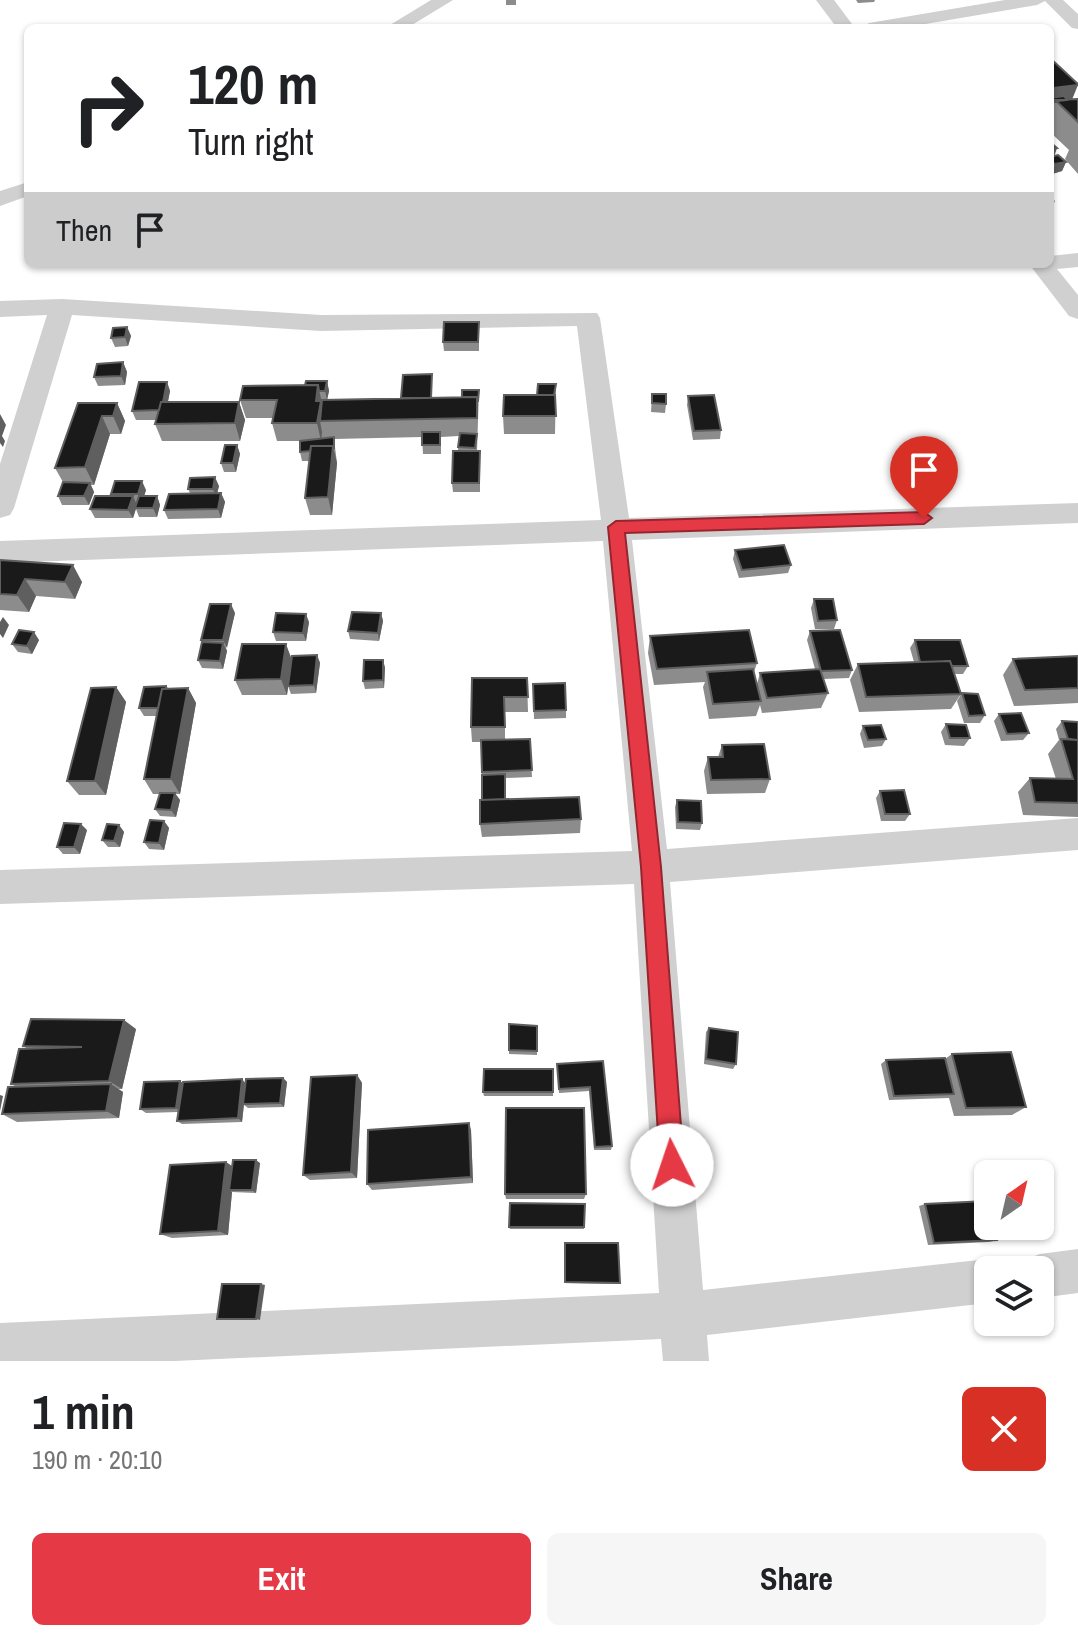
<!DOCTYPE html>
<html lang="en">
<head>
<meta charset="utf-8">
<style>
	body { margin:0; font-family:"Archivo Narrow",sans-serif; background:#f6f6f6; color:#202124; height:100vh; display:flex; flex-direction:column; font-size:30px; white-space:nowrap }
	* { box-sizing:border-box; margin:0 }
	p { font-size:26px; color:#757577 }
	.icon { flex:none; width:44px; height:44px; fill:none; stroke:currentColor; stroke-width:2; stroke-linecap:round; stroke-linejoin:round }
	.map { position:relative; height:1361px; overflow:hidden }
	.drawer { display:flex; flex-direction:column; background:#fff; flex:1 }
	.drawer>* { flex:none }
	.guide { position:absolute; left:24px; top:24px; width:1030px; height:244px; border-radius:12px; box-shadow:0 2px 6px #0004; background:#fff; color:#202124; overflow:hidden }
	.needle { width:52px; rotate:34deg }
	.fabs { position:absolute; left:974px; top:1160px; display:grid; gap:16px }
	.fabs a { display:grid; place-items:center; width:80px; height:80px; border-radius:12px; background:#fff; box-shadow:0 2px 6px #0004; font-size:40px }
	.pin { position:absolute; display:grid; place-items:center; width:68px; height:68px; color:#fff; margin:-82px -34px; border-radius:50% 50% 50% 0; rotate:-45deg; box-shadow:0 0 8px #0007 }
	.pin .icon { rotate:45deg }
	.me { position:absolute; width:88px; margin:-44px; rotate:356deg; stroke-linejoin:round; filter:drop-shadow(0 0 6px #0008) }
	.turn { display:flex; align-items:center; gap:28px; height:168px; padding:0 32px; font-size:36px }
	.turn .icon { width:104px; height:104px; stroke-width:2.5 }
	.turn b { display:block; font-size:56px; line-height:68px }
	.then { display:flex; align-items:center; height:76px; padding:0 32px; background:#0003; gap:16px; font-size:30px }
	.round { display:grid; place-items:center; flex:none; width:84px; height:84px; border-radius:12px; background:#f6f6f6 }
	.head { display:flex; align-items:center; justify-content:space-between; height:136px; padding:0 32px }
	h1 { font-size:48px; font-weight:700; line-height:60px }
	.button { display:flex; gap:16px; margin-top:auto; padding:16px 32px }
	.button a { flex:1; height:92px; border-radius:12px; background:#e63946; color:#fff; font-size:32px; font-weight:700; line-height:92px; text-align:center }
	.button a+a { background:#f6f6f6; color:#202124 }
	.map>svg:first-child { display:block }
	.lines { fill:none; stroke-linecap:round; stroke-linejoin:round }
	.street { fill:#d0d0d0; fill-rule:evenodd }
	.wall { fill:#8c8c8c }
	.shaded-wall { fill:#5f5f5f }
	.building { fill:#1a1a1a; stroke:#5f5f5f; stroke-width:2 }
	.route { fill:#e63946; stroke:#96252e; stroke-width:2 }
</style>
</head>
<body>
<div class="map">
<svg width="1078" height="1361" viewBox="0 0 1078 1361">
	<rect width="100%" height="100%" fill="#fff"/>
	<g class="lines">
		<!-- street -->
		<path class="street" d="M 431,0 L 453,0 L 407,28 L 385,28 Z
			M 816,0 L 834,0 L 855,28 L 837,28 Z
			M 1005,0 L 1063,0 L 1078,14 L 1078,29 L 1072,28 L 1045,1 L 1037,5 L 902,28 L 860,28 L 869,23 Z
			M 28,182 L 28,196 L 0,206 L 0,191 Z
			M 1078,253 L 1078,267 L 1057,269 L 1078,295 L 1078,319 L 1069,316 L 1029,264 L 1050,264 L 1050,256 Z
			M 62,299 L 321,315 L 597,313 L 600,318 L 629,518 L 1078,503 L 1078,523 L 632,540 L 667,849 L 1078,818 L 1078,850 L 670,882 L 703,1290 L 988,1259 L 1004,1265 L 1006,1270 L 988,1270 L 988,1303 L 707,1335 L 709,1361 L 663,1361 L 661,1339 L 175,1361 L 0,1361 L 0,1323 L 659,1293 L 634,884 L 0,904 L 0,870 L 632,851 L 603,541 L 0,563 L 0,541 L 601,520 L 577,326 L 321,331 L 72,315 L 14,508 L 10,515 L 0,518 L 0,464 L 47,315 L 0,317 L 0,301 Z
			M 1078,1249 L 1078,1293 L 1040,1298 L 1040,1270 L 1020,1270 L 1024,1260 L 1040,1254 Z"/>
	</g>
	<!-- wall -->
	<path class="wall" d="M 506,0 L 516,0 L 516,5 L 506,5 Z
		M 856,0 L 875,0 L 874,2 L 858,3 Z
		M 1050,58 L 1072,99 L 1078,99 L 1078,174 L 1065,159 L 1069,150 L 1050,132 Z
		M 1050,142 L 1054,156 L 1066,162 L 1062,171 L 1052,174 L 1050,172 Z
		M 1050,195 L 1055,201 L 1050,211 Z
		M 127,327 L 131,336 L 128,346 L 115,347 L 111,338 Z
		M 479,331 L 479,351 L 444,351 L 443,342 Z
		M 123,362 L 127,372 L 125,385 L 98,386 L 94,377 Z
		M 432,374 L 432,398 L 462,397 L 479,390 L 477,451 L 480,460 L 480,492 L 453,492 L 452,483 L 458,451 L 459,436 L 441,437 L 441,454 L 423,454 L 422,437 L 334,439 L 337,463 L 332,515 L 310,515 L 305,498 L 309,461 L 302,461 L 300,452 L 300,441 L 277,441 L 272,423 L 274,418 L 246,418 L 240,400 L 305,385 L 327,381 L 329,391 L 327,400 L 321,400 L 322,405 L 401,398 Z
		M 167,382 L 170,391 L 168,402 L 239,402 L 245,420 L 240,441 L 162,441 L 155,424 L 156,420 L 136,420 L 132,411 Z
		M 556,384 L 555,434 L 504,434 L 503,416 Z
		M 652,394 L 666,404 L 665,413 L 651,412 Z
		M 688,396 L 721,430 L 720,439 L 693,440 L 687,405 Z
		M 78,403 L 117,403 L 125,421 L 121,434 L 110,434 L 94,485 L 91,485 L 94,492 L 89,505 L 62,505 L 58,496 L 63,482 L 55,468 Z
		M 237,445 L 240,454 L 236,472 L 224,472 L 221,463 Z
		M 219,486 L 217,493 L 221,493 L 225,502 L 221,518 L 168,519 L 164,510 L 190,493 L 188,489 Z
		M 146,490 L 144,496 L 157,496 L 160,505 L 157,517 L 139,517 L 136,509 L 133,518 L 95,518 L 90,509 L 112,496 L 111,494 Z
		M 735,550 L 791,565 L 788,573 L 739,578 L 733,559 Z
		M 0,560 L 82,582 L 75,599 L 36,596 L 29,612 L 0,610 Z
		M 814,599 L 837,620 L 834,629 L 815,629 L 811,608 Z
		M 235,613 L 226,648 L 227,651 L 223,669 L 202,668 L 198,660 L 202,642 L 201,640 Z
		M 381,613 L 383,621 L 379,641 L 350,639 L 348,631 Z
		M 309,622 L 306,641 L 276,641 L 273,632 Z
		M 810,631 L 852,670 L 849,678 L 823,679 L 828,693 L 821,708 L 762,713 L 760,705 L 756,716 L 709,719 L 703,687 L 705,682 L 654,685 L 648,653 L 650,636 L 757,663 L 754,672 L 757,684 L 760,673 L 815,669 L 807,640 Z
		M 39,640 L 32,654 L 18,652 L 12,644 Z
		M 915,640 L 968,666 L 963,674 L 954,674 L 961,694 L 951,709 L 859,712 L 850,680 L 858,664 L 914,662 L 910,648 Z
		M 317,655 L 320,663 L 316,693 L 291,694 L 288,686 L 287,695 L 242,695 L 235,680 L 292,659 Z
		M 1078,656 L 1078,703 L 1014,706 L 1003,675 L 1013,659 Z
		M 383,660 L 385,668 L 384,688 L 365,689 L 363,681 Z
		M 527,678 L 528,712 L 505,712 L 505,740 L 530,739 L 532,777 L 505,778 L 505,799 L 581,819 L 580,833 L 482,837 L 480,824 L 482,800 L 481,742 L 472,742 L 471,727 Z
		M 533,684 L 566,710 L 566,718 L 534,719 Z
		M 166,686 L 168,688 L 188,688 L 196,703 L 180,794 L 175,794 L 180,800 L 176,817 L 160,816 L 155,809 L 160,794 L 153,794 L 144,779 L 157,716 L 144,716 L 139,708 Z
		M 116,687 L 126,702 L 106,795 L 79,795 L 67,781 Z
		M 962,693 L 985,715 L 980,723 L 964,723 L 957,701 Z
		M 999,714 L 1029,733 L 1023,740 L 1001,741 L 994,721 Z
		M 1062,721 L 1078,722 L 1078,817 L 1023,815 L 1018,792 L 1030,778 L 1056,779 L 1048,754 L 1059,740 L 1056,729 Z
		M 946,724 L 970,738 L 964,746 L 945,745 L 941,732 Z
		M 863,726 L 886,739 L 882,746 L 864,748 L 860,734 Z
		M 722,745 L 770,779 L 765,793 L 707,794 L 704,771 L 708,757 L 718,757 Z
		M 880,791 L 910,814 L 905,821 L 881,821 L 876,798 Z
		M 677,800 L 702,823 L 700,830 L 676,829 L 675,807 Z
		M 164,821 L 169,828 L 164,850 L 149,849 L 144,842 Z
		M 119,825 L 124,832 L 120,847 L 108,847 L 102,840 Z
		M 87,830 L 80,854 L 63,854 L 57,847 Z
		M 537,1026 L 537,1055 L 509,1054 L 509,1050 Z
		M 709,1028 L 736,1064 L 733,1069 L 704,1064 L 706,1032 Z
		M 136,1029 L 122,1089 L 118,1089 L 123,1092 L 119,1118 L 17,1122 L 2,1114 L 17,1087 L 11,1084 L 28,1049 L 23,1046 Z
		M 952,1054 L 1026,1107 L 1012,1115 L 954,1116 L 949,1098 L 889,1100 L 881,1064 L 886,1060 L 945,1059 Z
		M 603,1061 L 612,1146 L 611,1150 L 594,1150 L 589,1091 L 559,1093 L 557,1064 Z
		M 553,1069 L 553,1096 L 484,1096 L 483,1092 Z
		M 357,1075 L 362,1083 L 357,1178 L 310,1180 L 303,1175 Z
		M 283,1078 L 287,1082 L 284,1107 L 248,1108 L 244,1105 L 242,1122 L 182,1124 L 177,1121 L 178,1112 L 146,1113 L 140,1109 L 182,1083 L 246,1083 Z
		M 471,1130 L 473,1183 L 372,1190 L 367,1184 Z
		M 260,1163 L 256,1193 L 232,1192 L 228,1235 L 172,1238 L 160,1234 L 232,1166 Z
		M 983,1169 L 988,1174 L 988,1226 L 997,1240 L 989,1242 L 928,1245 L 919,1206 L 925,1204 L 983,1201 L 976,1172 Z
		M 505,1194 L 586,1194 L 584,1199 L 506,1199 Z
		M 509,1227 L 584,1227 L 584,1229 L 510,1229 Z
		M 565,1243 L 620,1283 L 618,1284 L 564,1283 Z"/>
	<!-- shaded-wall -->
	<path class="shaded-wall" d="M 1078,85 L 1071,102 L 1055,100 L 1050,102 L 1050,96 L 1053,88 Z
		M 1057,148 L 1054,157 L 1050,158 L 1050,149 Z
		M 1066,162 L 1062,171 L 1052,174 L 1055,164 Z
		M 127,327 L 131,336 L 128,346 L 125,337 Z
		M 123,362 L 127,372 L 125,385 L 121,376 Z
		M 327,381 L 329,391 L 327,400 L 325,391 Z
		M 167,382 L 170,391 L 164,420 L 161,410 Z
		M 318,385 L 322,403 L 320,421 L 322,432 L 321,441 L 317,423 L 316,401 Z
		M 239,402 L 245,420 L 240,441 L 235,423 Z
		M 117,403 L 125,421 L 121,434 L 113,416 Z
		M 0,414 L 6,425 L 2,436 L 5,441 L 3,447 L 0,443 Z
		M 102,416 L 110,434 L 94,485 L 85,467 Z
		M 237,445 L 240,454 L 236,472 L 233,463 Z
		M 333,446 L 337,463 L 332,515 L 328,497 Z
		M 215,477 L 219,486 L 216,498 L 213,489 Z
		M 142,481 L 146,490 L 142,503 L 138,494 Z
		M 90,483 L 94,492 L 89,505 L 84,496 Z
		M 221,493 L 225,502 L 221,518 L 218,509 Z
		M 133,496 L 137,505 L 133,518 L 128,510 Z
		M 157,496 L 160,505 L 157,517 L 153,508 Z
		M 73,565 L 82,582 L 75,599 L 65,582 Z
		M 25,579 L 36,596 L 29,612 L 17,595 Z
		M 231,604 L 235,613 L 227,648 L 223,640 Z
		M 381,613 L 383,621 L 379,641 L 378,633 Z
		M 306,614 L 309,622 L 306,641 L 303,633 Z
		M 3,617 L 9,625 L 3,638 L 0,634 L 0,622 Z
		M 34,632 L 39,640 L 32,654 L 27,646 Z
		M 223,643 L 227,651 L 223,669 L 220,661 Z
		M 286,644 L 292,660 L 287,695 L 281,679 Z
		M 317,655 L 320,663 L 316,693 L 314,685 Z
		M 383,660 L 385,668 L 384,688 L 383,680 Z
		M 116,687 L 126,702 L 106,795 L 95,781 Z
		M 188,688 L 196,703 L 180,794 L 171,779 Z
		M 175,793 L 180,800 L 176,817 L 171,810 Z
		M 164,821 L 169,828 L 164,850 L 159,843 Z
		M 81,824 L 87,830 L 80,854 L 74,847 Z
		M 119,825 L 124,832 L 120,847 L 114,841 Z
		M 124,1020 L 136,1029 L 122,1089 L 109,1081 Z
		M 357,1075 L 362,1083 L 357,1178 L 351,1172 Z
		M 283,1078 L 287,1082 L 284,1107 L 280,1103 Z
		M 242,1079 L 246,1084 L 242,1122 L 238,1118 Z
		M 180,1081 L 186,1085 L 182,1112 L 176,1108 Z
		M 111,1084 L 123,1092 L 119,1118 L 106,1111 Z
		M 0,1095 L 3,1096 L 0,1111 Z
		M 469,1123 L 471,1130 L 473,1183 L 471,1177 Z
		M 256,1160 L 260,1163 L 256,1193 L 252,1190 Z
		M 226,1162 L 235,1168 L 229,1190 L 232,1192 L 228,1235 L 218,1231 Z
		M 261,1284 L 265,1285 L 260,1320 L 256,1319 Z"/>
	<!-- building -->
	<path class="building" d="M 1050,58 L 1078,84 L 1078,85 L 1053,88 L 1050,85 Z
		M 1064,96 L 1067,100 L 1050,102 L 1050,98 Z
		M 1078,99 L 1078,122 L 1055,100 Z
		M 1050,142 L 1057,148 L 1050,149 Z
		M 1058,155 L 1066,162 L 1055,164 L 1050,160 L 1050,157 Z
		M 444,322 L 479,322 L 478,342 L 443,342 Z
		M 127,327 L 125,337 L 111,338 L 113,328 Z
		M 123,362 L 121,376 L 94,377 L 97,364 Z
		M 432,374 L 431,398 L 401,398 L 403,375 Z
		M 306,381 L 327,381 L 325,391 L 319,391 L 318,385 L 305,385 Z
		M 139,382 L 167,382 L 163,402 L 161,402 L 159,410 L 132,411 Z
		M 538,384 L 556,384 L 554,395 L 537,395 Z
		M 318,385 L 316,401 L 321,401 L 317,423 L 272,423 L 277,400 L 240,400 L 243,386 Z
		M 462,390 L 479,390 L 478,401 L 477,401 L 477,397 L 462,397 Z
		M 652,394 L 666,394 L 666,404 L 652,403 Z
		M 504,395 L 555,395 L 556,416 L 503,416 Z
		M 714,395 L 721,430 L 694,431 L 688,396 Z
		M 477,397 L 477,418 L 320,421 L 322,400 Z
		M 161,402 L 239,402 L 235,423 L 155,424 Z
		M 78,403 L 117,403 L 113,416 L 102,416 L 85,467 L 55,468 Z
		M 422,432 L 440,432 L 440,445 L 422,445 Z
		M 460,433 L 477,434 L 475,448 L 458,447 Z
		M 334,437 L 334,449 L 333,446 L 311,446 L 310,451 L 300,452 L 300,441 Z
		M 225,445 L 237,445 L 233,463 L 221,463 Z
		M 311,446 L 333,446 L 328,497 L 305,498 Z
		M 453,451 L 480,451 L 479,483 L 452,483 Z
		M 215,477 L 213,489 L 188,489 L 190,478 Z
		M 115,481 L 142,481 L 138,494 L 111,494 Z
		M 63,482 L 90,483 L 84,496 L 58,496 Z
		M 221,493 L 218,509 L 164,510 L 169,494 Z
		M 95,496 L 133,496 L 128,510 L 90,509 Z
		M 139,496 L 157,496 L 153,508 L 135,508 Z
		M 784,545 L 791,565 L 742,570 L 735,550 Z
		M 0,560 L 73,565 L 65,582 L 25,579 L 17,595 L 0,594 Z
		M 814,599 L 833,599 L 837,620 L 818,621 Z
		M 210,604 L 231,604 L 223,640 L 201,640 Z
		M 352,612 L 381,613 L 378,633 L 348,631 Z
		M 276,613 L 306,614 L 303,633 L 273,632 Z
		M 19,630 L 34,632 L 27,646 L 12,644 Z
		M 749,630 L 757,663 L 657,669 L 650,636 Z
		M 840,630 L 852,670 L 821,671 L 810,631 Z
		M 915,640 L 960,640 L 968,666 L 952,666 L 950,661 L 920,662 Z
		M 202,642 L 223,643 L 220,661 L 198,660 Z
		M 242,644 L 286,644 L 281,679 L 235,680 Z
		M 317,655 L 314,685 L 288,686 L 292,656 Z
		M 1078,656 L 1078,688 L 1025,690 L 1013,659 Z
		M 364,660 L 383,660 L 383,680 L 363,681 Z
		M 950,661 L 961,694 L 866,697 L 858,664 Z
		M 753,669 L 761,701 L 713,704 L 707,672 Z
		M 820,669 L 828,693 L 767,698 L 760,673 Z
		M 472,678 L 527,678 L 528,697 L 504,697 L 505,727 L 471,727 Z
		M 565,683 L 566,710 L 534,711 L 533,684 Z
		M 166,686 L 166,689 L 162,689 L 158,708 L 139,708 L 144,687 Z
		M 116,687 L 95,781 L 67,781 L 91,688 Z
		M 188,688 L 171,779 L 144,779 L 162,689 Z
		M 962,693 L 978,694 L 985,715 L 969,716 Z
		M 1021,713 L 1029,733 L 1007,734 L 999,714 Z
		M 1062,721 L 1078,722 L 1078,740 L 1068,739 Z
		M 946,724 L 966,725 L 970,738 L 950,738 Z
		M 881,725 L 886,739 L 868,740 L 863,726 Z
		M 530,739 L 532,770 L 482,772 L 481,740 Z
		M 1061,739 L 1078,740 L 1078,803 L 1035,802 L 1030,778 L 1073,779 Z
		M 764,744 L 770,779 L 711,780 L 708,757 L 723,757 L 722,745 Z
		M 505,774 L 505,799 L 482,800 L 482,775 Z
		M 904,790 L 910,814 L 885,814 L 880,791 Z
		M 160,793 L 175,793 L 171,810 L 155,809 Z
		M 579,797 L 581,819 L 480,824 L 480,800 Z
		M 677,800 L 701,801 L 702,823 L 678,822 Z
		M 150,820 L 164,821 L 159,843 L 144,842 Z
		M 64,823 L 81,824 L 74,847 L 57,847 Z
		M 107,824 L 119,825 L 114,841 L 102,840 Z
		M 31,1019 L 124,1020 L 109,1081 L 11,1084 L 19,1049 L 82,1047 L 23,1046 Z
		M 509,1024 L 537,1026 L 537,1051 L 509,1050 Z
		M 709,1028 L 738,1032 L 736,1064 L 706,1059 Z
		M 1011,1052 L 1026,1107 L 966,1108 L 952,1054 Z
		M 945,1058 L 954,1094 L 894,1096 L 886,1060 Z
		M 603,1061 L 612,1146 L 595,1147 L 590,1087 L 559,1089 L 557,1064 Z
		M 484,1069 L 553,1069 L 553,1092 L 483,1092 Z
		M 357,1075 L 351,1172 L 303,1175 L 311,1077 Z
		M 283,1078 L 280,1103 L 243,1104 L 246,1079 Z
		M 242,1079 L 238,1118 L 177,1121 L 183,1082 Z
		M 180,1081 L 176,1108 L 140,1109 L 144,1082 Z
		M 111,1084 L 106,1111 L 2,1114 L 8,1087 Z
		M 506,1108 L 584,1108 L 586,1194 L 505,1194 Z
		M 469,1123 L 471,1177 L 367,1184 L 368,1130 Z
		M 233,1160 L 256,1160 L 252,1190 L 229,1190 Z
		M 226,1162 L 218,1231 L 160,1234 L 170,1165 Z
		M 1023,1167 L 1025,1174 L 988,1174 L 988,1191 L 983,1169 Z
		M 987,1201 L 988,1206 L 988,1226 L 993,1226 L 997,1240 L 934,1243 L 925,1204 Z
		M 510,1203 L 585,1204 L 584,1227 L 509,1227 Z
		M 565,1243 L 618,1243 L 620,1283 L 565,1282 Z
		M 222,1284 L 261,1284 L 256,1319 L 217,1319 Z"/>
	<!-- route -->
	<path class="route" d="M 924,512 L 932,518 L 924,524 L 625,533 L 661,867 L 684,1165 L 681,1174 L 672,1177 L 664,1174 L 660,1165 L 641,867 L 608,527 L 616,521 Z"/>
</svg>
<div class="fabs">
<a><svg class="needle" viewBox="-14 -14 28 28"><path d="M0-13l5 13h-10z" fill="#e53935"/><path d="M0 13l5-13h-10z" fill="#757577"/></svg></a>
<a><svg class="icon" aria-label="layers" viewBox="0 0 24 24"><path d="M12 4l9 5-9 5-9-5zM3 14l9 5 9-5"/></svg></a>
</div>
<div class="pin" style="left:924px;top:518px;background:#d93025"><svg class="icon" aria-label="arrive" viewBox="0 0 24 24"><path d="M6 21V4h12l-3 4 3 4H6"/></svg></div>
<svg class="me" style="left:672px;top:1165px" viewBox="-20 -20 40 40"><circle r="19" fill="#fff"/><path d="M0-13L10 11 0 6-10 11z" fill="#e63946"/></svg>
<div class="guide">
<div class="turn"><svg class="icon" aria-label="right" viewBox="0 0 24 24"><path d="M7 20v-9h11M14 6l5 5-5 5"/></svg><div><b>120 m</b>Turn right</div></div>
<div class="then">Then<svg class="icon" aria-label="arrive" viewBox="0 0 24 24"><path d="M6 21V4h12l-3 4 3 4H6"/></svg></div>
</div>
</div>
<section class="drawer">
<div class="head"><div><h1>1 min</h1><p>190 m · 20:10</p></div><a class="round" style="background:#d93025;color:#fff"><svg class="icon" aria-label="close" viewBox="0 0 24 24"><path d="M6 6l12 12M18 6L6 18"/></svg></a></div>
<div class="button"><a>Exit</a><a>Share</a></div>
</section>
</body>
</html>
